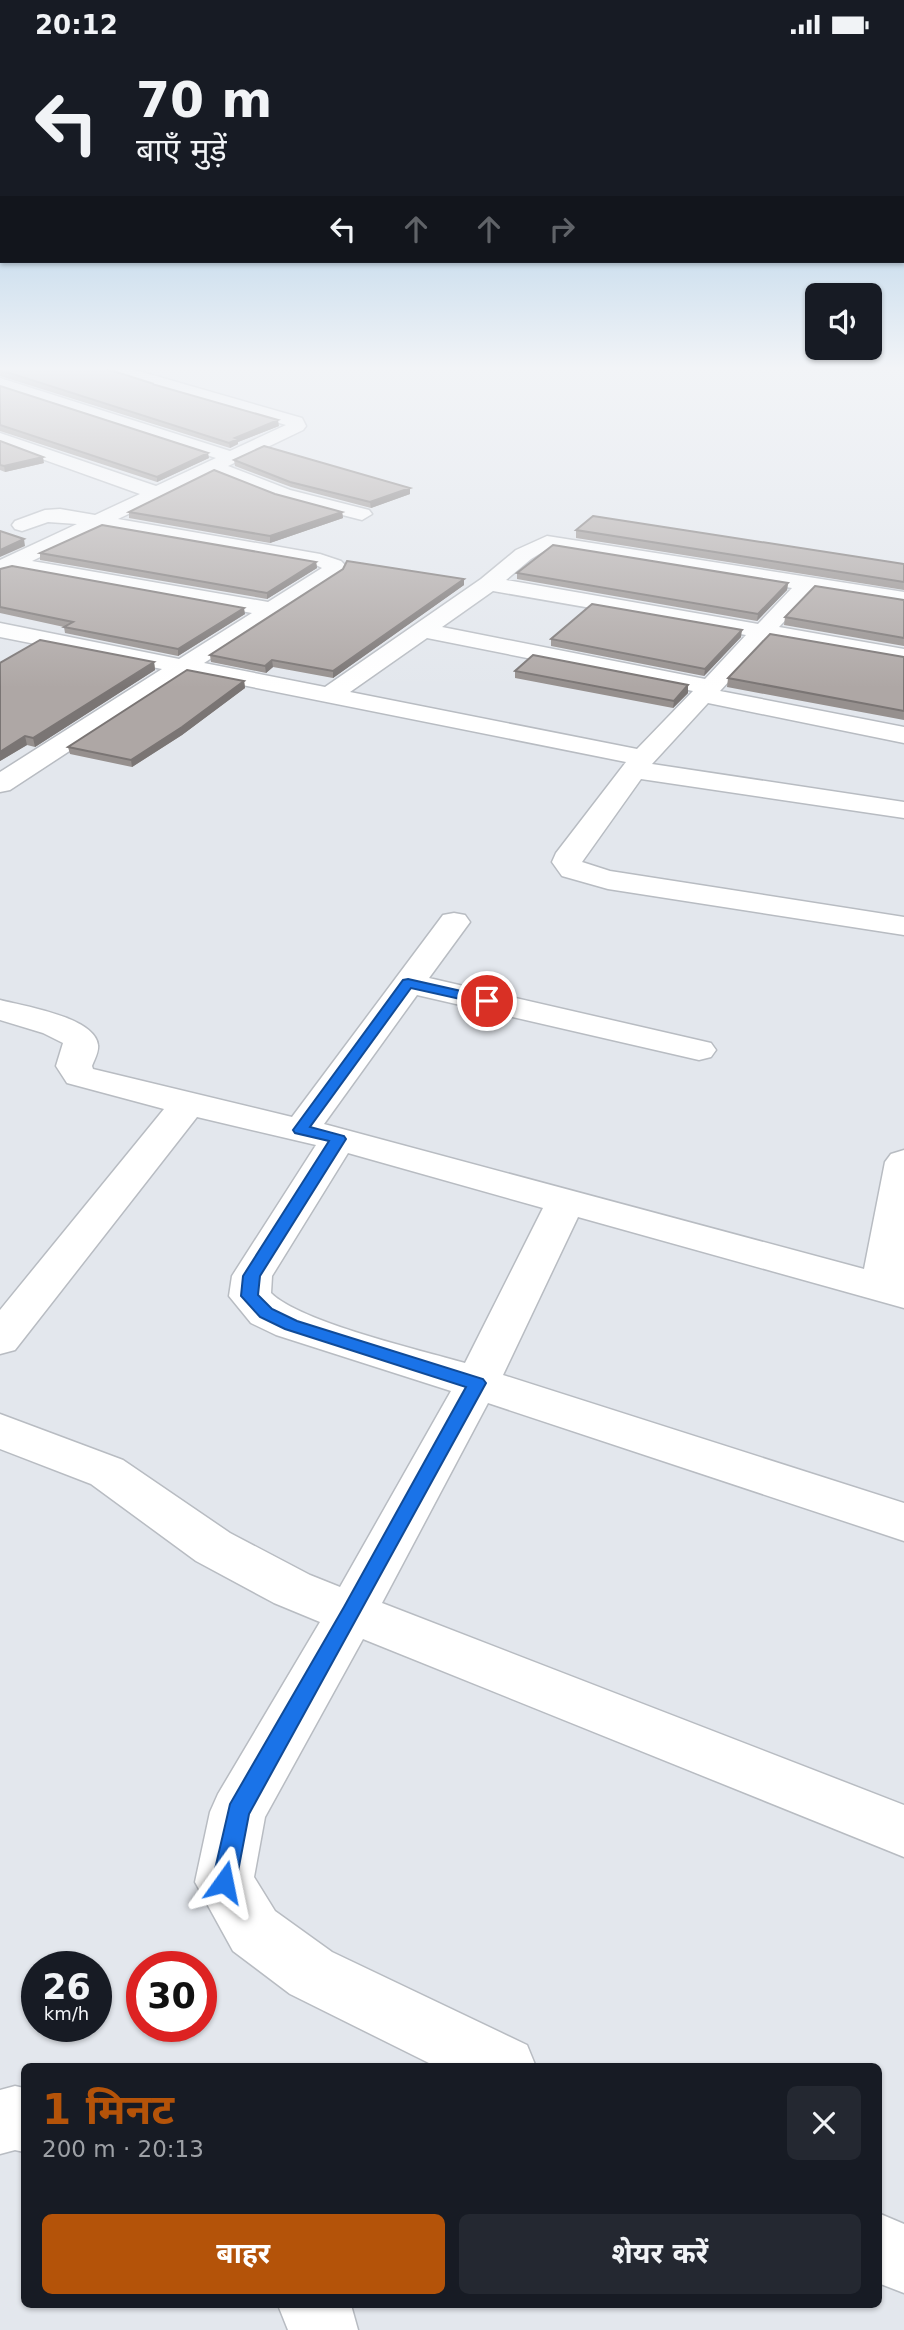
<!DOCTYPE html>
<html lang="hi">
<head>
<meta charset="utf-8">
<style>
	body { margin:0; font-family:"DejaVu Sans","Noto Sans Devanagari",sans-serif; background:#242831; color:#f1f3f6; height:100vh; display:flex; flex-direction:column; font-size:26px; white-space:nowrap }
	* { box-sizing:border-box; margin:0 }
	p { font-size:23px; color:#9ea1a6 }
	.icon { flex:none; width:38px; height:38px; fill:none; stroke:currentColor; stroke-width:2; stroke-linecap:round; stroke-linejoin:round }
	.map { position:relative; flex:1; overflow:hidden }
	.drawer { position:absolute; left:21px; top:2014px; width:861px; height:245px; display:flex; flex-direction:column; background:#171b24; border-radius:10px; box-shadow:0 2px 5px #0004 }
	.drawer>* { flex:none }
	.guide { position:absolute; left:0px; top:0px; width:905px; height:214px; box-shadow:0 2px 5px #0004; background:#171b24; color:#f1f3f6; overflow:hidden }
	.buttons { position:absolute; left:805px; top:234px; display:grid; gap:14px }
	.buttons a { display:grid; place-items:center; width:77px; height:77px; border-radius:10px; background:#171b24; box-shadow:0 2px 5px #0004; font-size:35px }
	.speed { position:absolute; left:21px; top:1902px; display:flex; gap:14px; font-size:35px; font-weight:700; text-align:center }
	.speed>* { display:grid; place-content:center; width:91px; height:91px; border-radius:50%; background:#171b24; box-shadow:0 2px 5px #0004; line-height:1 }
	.speed small { font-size:18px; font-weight:400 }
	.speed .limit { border:10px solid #d22; background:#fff; color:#111 }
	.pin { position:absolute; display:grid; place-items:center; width:60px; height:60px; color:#fff; margin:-30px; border:4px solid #fff; border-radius:50%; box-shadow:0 2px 7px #0007 }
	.me { position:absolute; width:77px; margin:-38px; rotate:12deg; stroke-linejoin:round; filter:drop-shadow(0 0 5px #0008) }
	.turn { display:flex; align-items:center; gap:24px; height:147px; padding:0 21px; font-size:32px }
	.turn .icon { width:91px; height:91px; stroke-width:2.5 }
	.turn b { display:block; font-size:49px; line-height:60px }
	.lanes { display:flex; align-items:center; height:66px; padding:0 21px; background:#0003; justify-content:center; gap:35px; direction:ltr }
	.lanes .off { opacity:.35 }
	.round { display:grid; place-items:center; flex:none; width:74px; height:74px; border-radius:10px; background:#242831 }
	.summary { display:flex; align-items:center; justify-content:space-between; height:119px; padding:0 21px }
	h1 { font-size:42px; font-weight:700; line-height:52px; color:#b45309 }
	.button { display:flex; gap:14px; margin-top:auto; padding:14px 21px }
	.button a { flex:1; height:80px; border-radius:10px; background:#b45309; color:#fff; font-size:28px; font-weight:700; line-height:80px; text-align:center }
	.button a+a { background:#242831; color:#f1f3f6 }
	.status { display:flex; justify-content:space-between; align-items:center; height:49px; padding:0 35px; background:#171b24; direction:ltr }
	.status svg { height:19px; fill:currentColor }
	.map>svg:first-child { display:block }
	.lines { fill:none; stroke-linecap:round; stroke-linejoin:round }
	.minor-casing { stroke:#b8bcc2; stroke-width:3 }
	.minor { fill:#fff; fill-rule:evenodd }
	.wall { fill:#96908e }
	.shaded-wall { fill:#7a7574 }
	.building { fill:#aea7a5; stroke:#7a7574; stroke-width:2 }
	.route { fill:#1a73e8; stroke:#114b97; stroke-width:2 }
</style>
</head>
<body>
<div class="status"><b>20:12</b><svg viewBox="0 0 49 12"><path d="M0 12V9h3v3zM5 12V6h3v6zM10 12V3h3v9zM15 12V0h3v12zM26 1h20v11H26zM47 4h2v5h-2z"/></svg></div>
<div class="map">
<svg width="904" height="2281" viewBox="0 0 904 2281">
	<rect width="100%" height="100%" fill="#e3e7ed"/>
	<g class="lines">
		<!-- minor casing -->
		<g class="minor-casing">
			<path id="minor" d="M 102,319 L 128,319 L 302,369 L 306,377 L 303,381 L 228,417 L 290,441 L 369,461 L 372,465 L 362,471 L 276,449 L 214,424 L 118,470 L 320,505 L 341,512 L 345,516 L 342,524 L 204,614 L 325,638 L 481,530 L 516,501 L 547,487 L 904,543 L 904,557 L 813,542 L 779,578 L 904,600 L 904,614 L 768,590 L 720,642 L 904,678 L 904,694 L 708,654 L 652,715 L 904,753 L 904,769 L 641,730 L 582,813 L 610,822 L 904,868 L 904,886 L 608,840 L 562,827 L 552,813 L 556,804 L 626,713 L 187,625 L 10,741 L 0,743 L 0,723 L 162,620 L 0,588 L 0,574 L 179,610 L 252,564 L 13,521 L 0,525 L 0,511 L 77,475 L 48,473 L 22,482 L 15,480 L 12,476 L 15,472 L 45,461 L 60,460 L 95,466 L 140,445 L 0,395 L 0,384 L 156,437 L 216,409 L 0,339 L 0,329 L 230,402 L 286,376 L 105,322 ZM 100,479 L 316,516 L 322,519 L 268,553 L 32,512 ZM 549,499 L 792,539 L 758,575 L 506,531 L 531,510 ZM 493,542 L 746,586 L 705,630 L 442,578 ZM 427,589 L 693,642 L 637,700 L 350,643 Z
				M 454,864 L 465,866 L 470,873 L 429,929 L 711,994 L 716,1001 L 711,1008 L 699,1011 L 417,946 L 324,1075 L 864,1220 L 885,1113 L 891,1105 L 904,1101 L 904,1259 L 578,1168 L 503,1326 L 904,1454 L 904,1492 L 488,1354 L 382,1554 L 904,1756 L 904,1808 L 363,1590 L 265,1768 L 254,1828 L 275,1862 L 332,1903 L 527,1996 L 536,2018 L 437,2018 L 290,1945 L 233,1902 L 195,1833 L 210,1763 L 218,1745 L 320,1573 L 274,1554 L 196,1512 L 91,1435 L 0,1400 L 0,1365 L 123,1411 L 230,1484 L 310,1526 L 340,1538 L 451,1342 L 276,1286 L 251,1274 L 229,1247 L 232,1227 L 316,1096 L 197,1068 L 15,1301 L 0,1305 L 0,1261 L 164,1060 L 67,1034 L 56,1017 L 63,994 L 43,984 L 0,971 L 0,951 C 23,957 95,968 98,996 C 99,1003 94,1011 92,1017 L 93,1020 L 292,1068 L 443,866 ZM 348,1104 L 543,1159 L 465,1314 C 420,1301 300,1273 271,1244 L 272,1227 Z
				M 15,2037 L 24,2039 L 24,2103 L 15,2101 L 0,2105 L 0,2041 Z
				M 878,2164 L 904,2175 L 904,2244 L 878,2234 Z
				M 278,2256 L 351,2256 L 358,2281 L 288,2281 Z"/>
		</g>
		<!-- minor -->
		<use href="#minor" class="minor"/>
	</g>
	<!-- wall -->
	<path class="wall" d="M 0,319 L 154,335 L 154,336 L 279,377 L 238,393 L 238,395 L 230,399 L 0,327 Z
		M 0,337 L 209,409 L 157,433 L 0,382 Z
		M 0,392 L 44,414 L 5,423 L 0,421 Z
		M 234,411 L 410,439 L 410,445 L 371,459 L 291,438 L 235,417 Z
		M 275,445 L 342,463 L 343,469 L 270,494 L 129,469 L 129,463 Z
		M 576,481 L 904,515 L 904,541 L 576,489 Z
		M 40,504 L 316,513 L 317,519 L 267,550 L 40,511 Z
		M 0,520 L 245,565 L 178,607 L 65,584 L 64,578 L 0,564 Z
		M 517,524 L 788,534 L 787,541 L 757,572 L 517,530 Z
		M 464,530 L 464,536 L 333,629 L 273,618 L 266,624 L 211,613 L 210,606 Z
		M 904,551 L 904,597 L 784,576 L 785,568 Z
		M 741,588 L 704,627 L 551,597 L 551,590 Z
		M 904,608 L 904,671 L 727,638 L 728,629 Z
		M 154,613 L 155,621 L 35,698 L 27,696 L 0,712 L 0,614 Z
		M 515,622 L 688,644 L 673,659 L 515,629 Z
		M 244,632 L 245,639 L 182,686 L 132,718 L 70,705 L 68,698 Z"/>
	<!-- shaded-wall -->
	<path class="shaded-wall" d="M 278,371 L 279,377 L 238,393 L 238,395 L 230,399 L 229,394 L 235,389 Z
		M 208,404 L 209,409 L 157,433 L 157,428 Z
		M 43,408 L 44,414 L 5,423 L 4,417 Z
		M 410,439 L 410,445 L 371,459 L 370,453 Z
		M 342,463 L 343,469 L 270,494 L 270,487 Z
		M 24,490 L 25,497 L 0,508 L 0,501 Z
		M 316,513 L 317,519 L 267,550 L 267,544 Z
		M 464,530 L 464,536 L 333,629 L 333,622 Z
		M 788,534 L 787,541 L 757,572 L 758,565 Z
		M 244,559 L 245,565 L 178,607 L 178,600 Z
		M 742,581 L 741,588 L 704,627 L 705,620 Z
		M 272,611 L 273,618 L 266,624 L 265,617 Z
		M 154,613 L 155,621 L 35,698 L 33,689 Z
		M 244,632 L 245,639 L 182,686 L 132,718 L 131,711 Z
		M 688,636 L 688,644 L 673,659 L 674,652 Z
		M 25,687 L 27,696 L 0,712 L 0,703 Z"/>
	<!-- building -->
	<path class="building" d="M 0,319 L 104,319 L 154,335 L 152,335 L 278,371 L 235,389 L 238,390 L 229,394 L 0,321 Z
		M 0,337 L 208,404 L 157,428 L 0,376 Z
		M 0,392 L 43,408 L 4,417 L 0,416 Z
		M 264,397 L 410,439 L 370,453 L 290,433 L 234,411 Z
		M 214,421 L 275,445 L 342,463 L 270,487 L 129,463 Z
		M 593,467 L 904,515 L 904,533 L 576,481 Z
		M 102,476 L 316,513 L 267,544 L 40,504 Z
		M 0,482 L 24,490 L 0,501 Z
		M 553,496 L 788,534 L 758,565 L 517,524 Z
		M 347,512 L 464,530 L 333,622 L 272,611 L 265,617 L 210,606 L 343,520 Z
		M 12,517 L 244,559 L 178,600 L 64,578 L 73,573 L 0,558 L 0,520 Z
		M 815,537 L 904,551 L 904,589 L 785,568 Z
		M 592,555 L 742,581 L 705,620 L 551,590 Z
		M 770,585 L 904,608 L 904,662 L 728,629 Z
		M 40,591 L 154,613 L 33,689 L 25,687 L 0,703 L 0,614 Z
		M 533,606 L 688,636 L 674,652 L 515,622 Z
		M 187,621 L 244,632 L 182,678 L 131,711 L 68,698 Z"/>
	<!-- sky -->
	<linearGradient id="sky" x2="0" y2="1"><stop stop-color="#89b9de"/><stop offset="0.5" stop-color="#f2f4f7"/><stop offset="1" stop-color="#f2f4f7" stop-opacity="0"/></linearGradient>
	<rect width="904" height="639" fill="url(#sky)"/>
	<!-- route -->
	<path class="route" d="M 408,930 L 492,949 L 494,952 L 487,956 L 411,939 L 310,1078 L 344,1087 L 346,1090 L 260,1227 L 258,1246 L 272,1260 L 297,1272 L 483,1330 L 486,1334 L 249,1765 L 236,1833 L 233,1841 L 224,1844 L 216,1841 L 212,1833 L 230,1755 L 344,1558 L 466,1338 L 285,1280 L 260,1268 L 241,1247 L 243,1227 L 329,1092 L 295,1084 L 293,1081 L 403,931 Z"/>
</svg>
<div class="buttons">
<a><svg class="icon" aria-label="sound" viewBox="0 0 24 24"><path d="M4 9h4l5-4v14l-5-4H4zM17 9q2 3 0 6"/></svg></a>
</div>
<div class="speed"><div>26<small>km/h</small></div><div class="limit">30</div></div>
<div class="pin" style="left:487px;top:952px;background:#d93025"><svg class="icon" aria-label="arrive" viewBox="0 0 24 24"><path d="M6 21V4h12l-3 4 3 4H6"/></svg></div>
<svg class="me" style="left:224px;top:1833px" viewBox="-20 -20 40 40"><path d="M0-17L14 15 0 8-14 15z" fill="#1a73e8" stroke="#fff" stroke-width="4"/></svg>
<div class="guide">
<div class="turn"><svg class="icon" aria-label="left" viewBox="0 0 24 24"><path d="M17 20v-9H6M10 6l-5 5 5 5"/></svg><div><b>70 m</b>बाएँ मुड़ें</div></div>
<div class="lanes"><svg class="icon" aria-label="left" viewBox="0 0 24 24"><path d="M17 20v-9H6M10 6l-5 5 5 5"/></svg><svg class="icon off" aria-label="ahead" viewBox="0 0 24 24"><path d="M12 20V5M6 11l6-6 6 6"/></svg><svg class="icon off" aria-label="ahead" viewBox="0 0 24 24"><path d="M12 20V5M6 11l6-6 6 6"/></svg><svg class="icon off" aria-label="right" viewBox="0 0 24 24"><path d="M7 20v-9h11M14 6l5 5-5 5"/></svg></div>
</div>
<section class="drawer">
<div class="summary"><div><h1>1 मिनट</h1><p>200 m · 20:13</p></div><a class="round"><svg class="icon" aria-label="close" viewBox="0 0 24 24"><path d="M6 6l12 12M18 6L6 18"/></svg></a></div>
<div class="button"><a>बाहर</a><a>शेयर करें</a></div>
</section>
</div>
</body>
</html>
